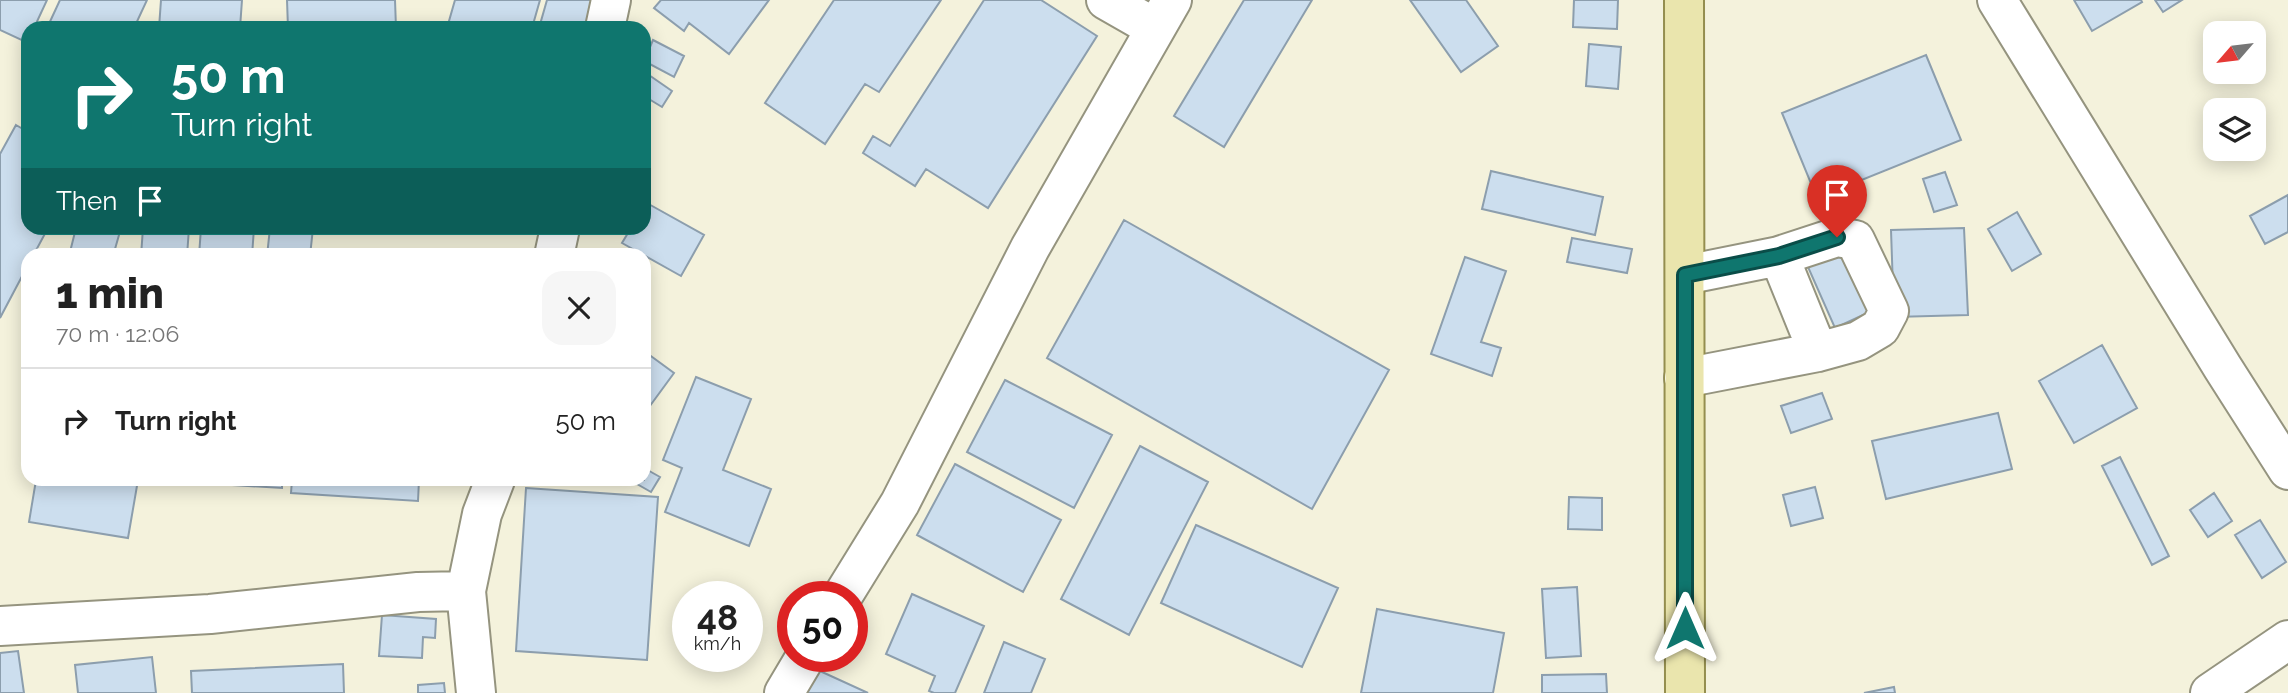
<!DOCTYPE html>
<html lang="en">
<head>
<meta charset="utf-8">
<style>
	body { margin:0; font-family:Raleway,sans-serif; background:#f6f6f6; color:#222; height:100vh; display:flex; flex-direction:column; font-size:26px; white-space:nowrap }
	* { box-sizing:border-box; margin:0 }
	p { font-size:23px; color:#767676 }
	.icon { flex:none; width:38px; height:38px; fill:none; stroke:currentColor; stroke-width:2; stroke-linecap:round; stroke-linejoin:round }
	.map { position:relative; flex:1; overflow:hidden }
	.details { position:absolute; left:21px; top:248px; width:630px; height:238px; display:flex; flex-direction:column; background:#fff; border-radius:21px; box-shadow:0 4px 18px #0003 }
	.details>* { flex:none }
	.top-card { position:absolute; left:21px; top:21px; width:630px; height:214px; border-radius:21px; box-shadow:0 4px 18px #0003; background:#0f766e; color:#fff; overflow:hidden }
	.needle { width:46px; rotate:242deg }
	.buttons { position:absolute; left:2203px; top:21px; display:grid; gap:14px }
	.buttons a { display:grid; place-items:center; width:63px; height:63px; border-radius:14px; background:#fff; box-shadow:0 4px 18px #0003; font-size:35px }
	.speed { position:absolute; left:672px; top:581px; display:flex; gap:14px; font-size:35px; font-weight:700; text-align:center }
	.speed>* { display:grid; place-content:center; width:91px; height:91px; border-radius:50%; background:#fff; box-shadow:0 4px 18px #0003; line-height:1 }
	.speed small { font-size:18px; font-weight:400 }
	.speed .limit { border:10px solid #d22; background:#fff; color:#111 }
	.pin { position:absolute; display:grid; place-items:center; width:60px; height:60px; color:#fff; margin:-72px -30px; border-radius:50% 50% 50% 0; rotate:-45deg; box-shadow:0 0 7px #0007 }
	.pin .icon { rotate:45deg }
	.me { position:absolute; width:77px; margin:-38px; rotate:0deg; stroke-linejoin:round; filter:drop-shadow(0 0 5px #0008) }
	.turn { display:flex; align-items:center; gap:24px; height:147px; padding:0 35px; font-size:32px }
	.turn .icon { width:91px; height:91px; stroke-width:2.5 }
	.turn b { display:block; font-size:49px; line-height:60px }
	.then { display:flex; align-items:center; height:66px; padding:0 35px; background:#0003; gap:14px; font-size:26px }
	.round { display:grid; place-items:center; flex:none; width:74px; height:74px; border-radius:21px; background:#f6f6f6 }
	.head { display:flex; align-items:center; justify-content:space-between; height:119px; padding:0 35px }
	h1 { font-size:42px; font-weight:800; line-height:52px }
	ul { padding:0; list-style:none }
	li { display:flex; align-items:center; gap:21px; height:105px; padding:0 35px; border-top:2px solid #e0e0e0 }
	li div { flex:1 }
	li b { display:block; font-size:26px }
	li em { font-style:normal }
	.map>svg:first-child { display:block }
	.building { fill:#ccdeee; stroke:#8c9ead; stroke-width:2 }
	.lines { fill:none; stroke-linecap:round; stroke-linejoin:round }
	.minor-casing { stroke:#95947f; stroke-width:42 }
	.major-casing { stroke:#948e4e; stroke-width:42 }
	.minor { stroke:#fff; stroke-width:38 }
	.major { stroke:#eae5ad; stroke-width:38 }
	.route-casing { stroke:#0a4d48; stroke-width:18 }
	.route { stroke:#0f766e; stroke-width:12 }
</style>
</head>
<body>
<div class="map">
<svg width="2288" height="693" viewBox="0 0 2288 693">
	<rect width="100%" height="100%" fill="#f4f2dc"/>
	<!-- building -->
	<path class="building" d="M 0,0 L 47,0 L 34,28 L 28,28 L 28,43 L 0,30 Z
		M 60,0 L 147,0 L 134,28 L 47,28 Z
		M 161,0 L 242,0 L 240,28 L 159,28 Z
		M 287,0 L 395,0 L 396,28 L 288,28 Z
		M 455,0 L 540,0 L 532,28 L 447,28 Z
		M 547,0 L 594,0 L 586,28 L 539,28 Z
		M 661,0 L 769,0 L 729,54 L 689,23 L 684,31 L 654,8 Z
		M 834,0 L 941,0 L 879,92 L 865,84 L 825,144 L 765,103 Z
		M 984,0 L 1041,0 L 1097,36 L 988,208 L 926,169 L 915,186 L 863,153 L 873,136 L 890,146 Z
		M 1244,0 L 1312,0 L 1224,147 L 1174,116 Z
		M 1410,0 L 1466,0 L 1498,46 L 1461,72 Z
		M 1574,0 L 1618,0 L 1617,29 L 1573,27 Z
		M 2074,0 L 2141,0 L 2142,2 L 2092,31 Z
		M 2155,0 L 2182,0 L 2163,12 Z
		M 653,40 L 684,56 L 674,77 L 644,61 Z
		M 1589,44 L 1621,47 L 1618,89 L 1586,86 Z
		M 1926,55 L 1961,140 L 1817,198 L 1782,113 Z
		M 646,73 L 672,91 L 662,107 L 644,96 L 644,76 Z
		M 16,125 L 28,132 L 28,228 L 48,228 L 33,256 L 28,256 L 28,265 L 0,318 L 0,154 Z
		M 1491,171 L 1603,197 L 1595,235 L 1482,209 Z
		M 1945,172 L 1957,205 L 1934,212 L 1923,179 Z
		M 2288,195 L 2288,232 L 2265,244 L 2250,216 Z
		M 645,202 L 704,235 L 681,276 L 622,243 L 631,228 L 644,228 Z
		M 2017,212 L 2041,254 L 2012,271 L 1988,229 Z
		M 1124,220 L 1389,370 L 1312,509 L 1047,358 Z
		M 76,228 L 121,228 L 113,256 L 69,256 Z
		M 143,228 L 189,228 L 187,256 L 141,256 Z
		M 201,228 L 254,228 L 252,256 L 199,256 Z
		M 270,228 L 313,228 L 310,256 L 267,256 Z
		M 1964,228 L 1968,315 L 1894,317 L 1891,230 Z
		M 1572,238 L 1632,249 L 1627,273 L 1567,262 Z
		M 1846,249 L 1874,310 L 1835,328 L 1808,267 Z
		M 1465,257 L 1506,271 L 1481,342 L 1501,348 L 1492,376 L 1431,354 Z
		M 2102,345 L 2137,408 L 2074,443 L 2039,381 Z
		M 644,351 L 674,373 L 644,414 Z
		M 696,377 L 751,399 L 723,470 L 771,489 L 749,546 L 665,512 L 682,468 L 663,460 Z
		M 1005,380 L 1112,435 L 1074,508 L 967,452 Z
		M 1822,393 L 1832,419 L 1791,433 L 1781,406 Z
		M 1998,413 L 2012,469 L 1886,499 L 1872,441 Z
		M 1140,446 L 1208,482 L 1129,635 L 1061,599 Z
		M 2120,457 L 2169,556 L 2152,565 L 2102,466 Z
		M 955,464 L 1061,520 L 1023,592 L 917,535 Z
		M 644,468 L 660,477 L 651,492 L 630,480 L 644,480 Z
		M 36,480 L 138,480 L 128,538 L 29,522 Z
		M 218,480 L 282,480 L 282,488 L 217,484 Z
		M 292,480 L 419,480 L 418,501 L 291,493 Z
		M 1815,487 L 1823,518 L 1791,526 L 1783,495 Z
		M 526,488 L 658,497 L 647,660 L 516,651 Z
		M 2214,493 L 2232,521 L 2208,537 L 2190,510 Z
		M 1569,497 L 1602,498 L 1602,530 L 1568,529 Z
		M 2260,520 L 2286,562 L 2262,578 L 2235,535 Z
		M 1196,525 L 1338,588 L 1302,667 L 1161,603 Z
		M 1577,587 L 1581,656 L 1546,658 L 1542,589 Z
		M 912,594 L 984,626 L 955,693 L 934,693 L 929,691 L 935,676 L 886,654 Z
		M 1377,609 L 1504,633 L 1493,693 L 1361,693 Z
		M 382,615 L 436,619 L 435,638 L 423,637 L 422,658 L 379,656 Z
		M 1004,642 L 1045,659 L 1031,693 L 984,693 Z
		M 18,651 L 24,693 L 0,693 L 0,653 Z
		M 152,657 L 156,693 L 78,693 L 75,665 Z
		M 343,664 L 344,693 L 192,693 L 191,671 Z
		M 809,666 L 868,693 L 797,693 Z
		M 1606,674 L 1607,693 L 1542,693 L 1542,675 Z
		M 444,683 L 445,693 L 418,693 L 418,685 Z
		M 1894,687 L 1895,693 L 1864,693 Z"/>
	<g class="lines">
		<!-- minor casing -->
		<g class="minor-casing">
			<path id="minor" d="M 1106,0 L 1155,28
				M 1997,0 L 2223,368 L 2288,470
				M 605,28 L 611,0
				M 554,256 L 560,228
				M 1779,256 L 1818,352
				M 1684,378 L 1818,352 L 1858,341 L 1880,328 L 1889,311 L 1855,240 L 1837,237 L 1779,256 L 1685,275
				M 466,591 L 476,693
				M 842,597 L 900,503 L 1030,248 L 1172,0
				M 0,626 L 210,614 L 418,592 L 466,591 L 482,514 L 495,480
				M 784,693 L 806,656
				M 2210,693 L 2288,640"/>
		</g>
		<!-- major casing -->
		<g class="major-casing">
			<path id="major" d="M 1684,0 L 1685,693"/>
		</g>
		<!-- minor -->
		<use href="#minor" class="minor"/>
		<!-- major -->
		<use href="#major" class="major"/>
	</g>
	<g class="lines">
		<!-- route casing -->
		<g class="route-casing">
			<path id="route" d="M 1685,628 L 1685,275 L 1779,256 L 1837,237"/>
		</g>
		<!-- route -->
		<use href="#route" class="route"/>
	</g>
</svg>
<div class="buttons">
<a><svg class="needle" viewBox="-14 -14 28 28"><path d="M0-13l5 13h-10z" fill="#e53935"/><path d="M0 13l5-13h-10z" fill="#767676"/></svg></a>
<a><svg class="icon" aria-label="layers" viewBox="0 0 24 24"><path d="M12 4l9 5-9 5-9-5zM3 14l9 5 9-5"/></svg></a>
</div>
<div class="speed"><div>48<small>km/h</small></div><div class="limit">50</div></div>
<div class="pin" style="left:1837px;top:237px;background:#d93025"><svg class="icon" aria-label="arrive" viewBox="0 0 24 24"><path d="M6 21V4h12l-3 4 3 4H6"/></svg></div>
<svg class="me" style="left:1685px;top:628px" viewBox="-20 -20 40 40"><path d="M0-17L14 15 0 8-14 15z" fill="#0f766e" stroke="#fff" stroke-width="4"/></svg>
<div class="top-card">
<div class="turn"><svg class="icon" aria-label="right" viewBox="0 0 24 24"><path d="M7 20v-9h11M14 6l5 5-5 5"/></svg><div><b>50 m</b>Turn right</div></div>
<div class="then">Then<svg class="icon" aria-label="arrive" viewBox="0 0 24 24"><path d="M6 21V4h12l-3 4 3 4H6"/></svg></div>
</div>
<section class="details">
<div class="head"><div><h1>1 min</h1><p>70 m · 12:06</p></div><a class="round"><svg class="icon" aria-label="close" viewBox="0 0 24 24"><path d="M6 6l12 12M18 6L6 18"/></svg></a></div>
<ul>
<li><svg class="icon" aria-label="right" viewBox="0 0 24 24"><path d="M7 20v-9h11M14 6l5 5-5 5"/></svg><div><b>Turn right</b></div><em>50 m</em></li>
</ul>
</section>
</div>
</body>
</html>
